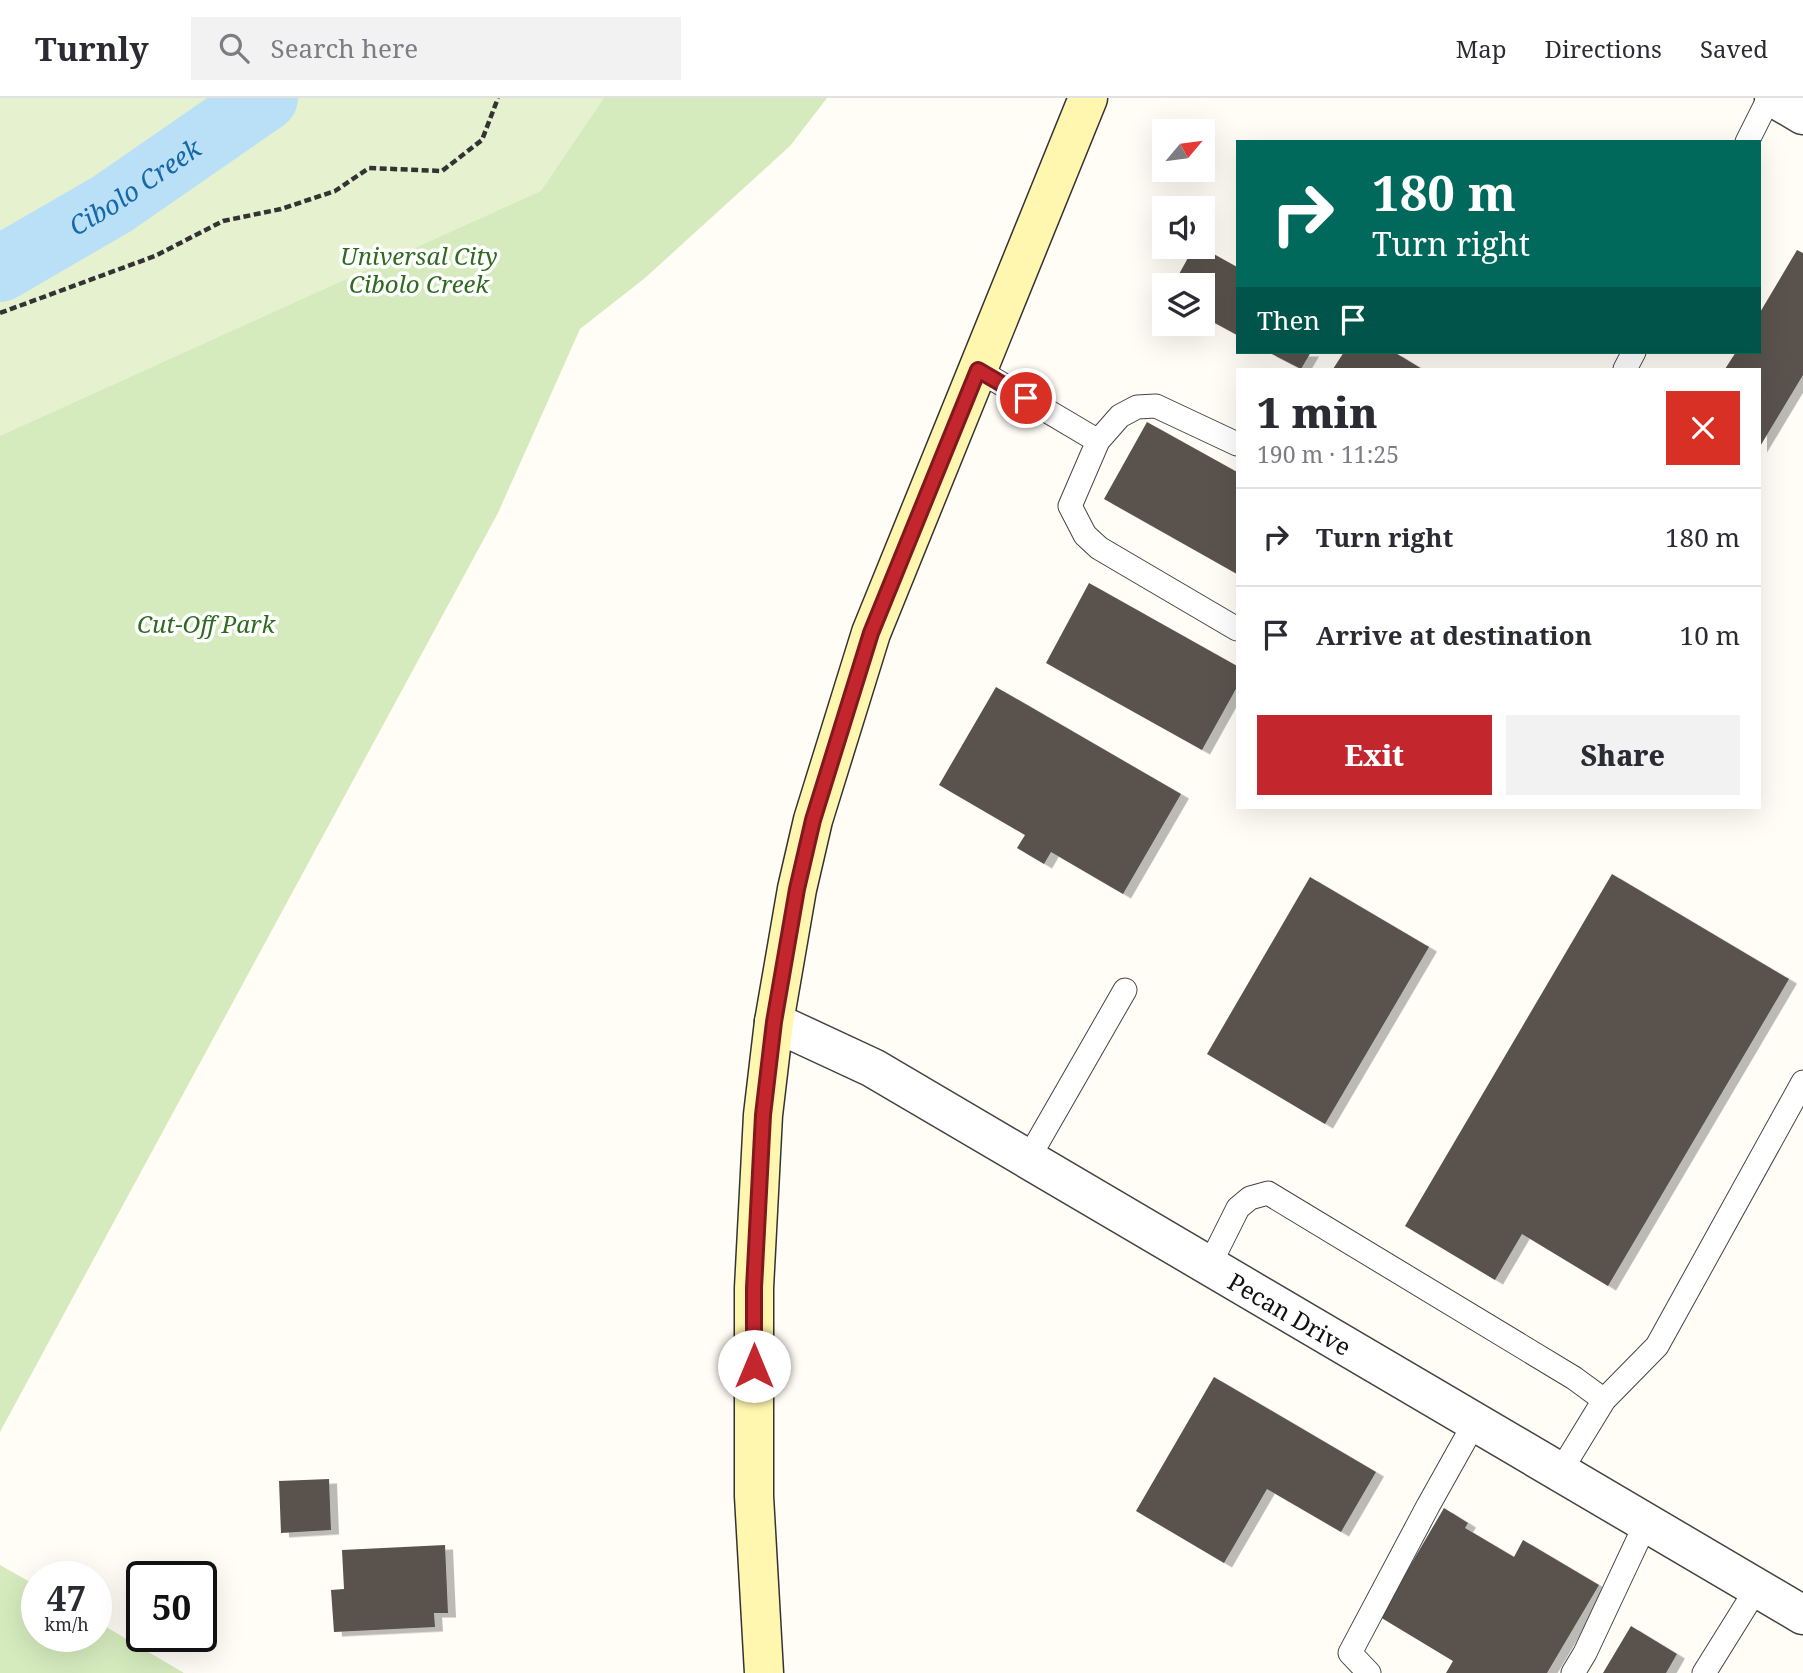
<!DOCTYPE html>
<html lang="en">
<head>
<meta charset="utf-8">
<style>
	body { margin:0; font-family:"Noto Serif",serif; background:#f2f2f3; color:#2b2b33; height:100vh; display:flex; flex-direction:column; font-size:26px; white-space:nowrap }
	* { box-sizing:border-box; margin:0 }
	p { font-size:23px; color:#7c7c81 }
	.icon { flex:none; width:38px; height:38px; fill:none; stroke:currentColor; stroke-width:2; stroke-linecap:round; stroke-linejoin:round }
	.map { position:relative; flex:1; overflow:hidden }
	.sheet { position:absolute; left:1236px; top:270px; width:525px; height:441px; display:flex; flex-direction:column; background:#fff; border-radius:0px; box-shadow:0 7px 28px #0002 }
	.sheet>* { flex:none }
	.guide { position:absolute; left:1236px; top:42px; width:525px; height:214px; border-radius:0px; box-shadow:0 7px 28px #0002; background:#00695c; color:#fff; overflow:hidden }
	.needle { width:46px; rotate:61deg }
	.controls { position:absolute; left:1152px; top:21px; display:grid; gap:14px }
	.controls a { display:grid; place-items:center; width:63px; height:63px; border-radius:0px; background:#fff; box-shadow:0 7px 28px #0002; font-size:35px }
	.speed { position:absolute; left:21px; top:1463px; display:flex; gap:14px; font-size:35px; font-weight:700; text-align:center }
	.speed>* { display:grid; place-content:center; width:91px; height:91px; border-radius:50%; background:#fff; box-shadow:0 7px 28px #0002; line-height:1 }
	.speed small { font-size:18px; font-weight:400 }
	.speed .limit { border:4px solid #111; border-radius:10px; background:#fff; color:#111 }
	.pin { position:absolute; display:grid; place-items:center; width:60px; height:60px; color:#fff; margin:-30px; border:4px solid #fff; border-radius:50%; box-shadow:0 2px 7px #0007 }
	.me { position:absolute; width:77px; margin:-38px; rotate:0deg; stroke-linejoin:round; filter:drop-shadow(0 0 5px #0008) }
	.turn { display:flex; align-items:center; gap:24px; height:147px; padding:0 21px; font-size:32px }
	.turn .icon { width:91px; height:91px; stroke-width:2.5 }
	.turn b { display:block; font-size:49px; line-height:60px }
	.then { display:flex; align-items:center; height:66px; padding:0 21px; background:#0003; gap:14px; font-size:26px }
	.round { display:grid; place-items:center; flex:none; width:74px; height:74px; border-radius:0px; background:#f2f2f3 }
	.headline { display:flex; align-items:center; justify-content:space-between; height:119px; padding:0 21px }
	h1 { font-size:42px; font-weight:800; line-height:52px }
	.action { display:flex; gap:14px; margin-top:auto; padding:14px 21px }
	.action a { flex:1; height:80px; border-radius:0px; background:#c4262e; color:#fff; font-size:28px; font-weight:800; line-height:80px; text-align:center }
	.action a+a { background:#f2f2f3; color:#2b2b33 }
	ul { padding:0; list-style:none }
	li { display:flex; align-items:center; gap:21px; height:98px; padding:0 21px; border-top:2px solid #e1e1e2 }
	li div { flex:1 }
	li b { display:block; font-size:26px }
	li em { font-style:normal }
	header { display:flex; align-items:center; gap:42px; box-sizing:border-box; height:98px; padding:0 35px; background:#fff; border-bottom:2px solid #e1e1e2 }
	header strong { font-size:33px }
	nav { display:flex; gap:38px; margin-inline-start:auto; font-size:24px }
	.search { width:490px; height:63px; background:#f2f2f3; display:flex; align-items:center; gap:18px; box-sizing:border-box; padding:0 24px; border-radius:0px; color:#7c7c81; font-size:26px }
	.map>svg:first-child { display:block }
	.green { fill:#d5ebbd }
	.pitch { fill:#e6f2cf }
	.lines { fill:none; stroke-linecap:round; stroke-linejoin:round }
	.river { stroke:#b9e0f7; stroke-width:66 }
	.building { fill:#5a524d; filter:url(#shadow) }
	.service-casing { stroke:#444; stroke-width:25 }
	.minor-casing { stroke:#444; stroke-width:41 }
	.secondary-casing { stroke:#333; stroke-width:41 }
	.path { stroke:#333; stroke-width:4.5; stroke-dasharray:7 3.5; stroke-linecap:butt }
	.service { stroke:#fff; stroke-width:23 }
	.minor { stroke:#fff; stroke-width:38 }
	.secondary { stroke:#fff6b0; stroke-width:38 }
	.route-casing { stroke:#7f191e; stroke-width:18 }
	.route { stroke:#c4262e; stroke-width:12 }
	.labels { text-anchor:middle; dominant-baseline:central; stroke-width:7; stroke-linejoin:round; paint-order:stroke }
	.park-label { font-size:24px; font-style:italic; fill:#2f6b1f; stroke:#fff }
	.street-label { font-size:24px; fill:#111; stroke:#fff }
	.water-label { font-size:26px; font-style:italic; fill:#1768a6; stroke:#fff }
</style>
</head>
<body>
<header>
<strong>Turnly</strong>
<div class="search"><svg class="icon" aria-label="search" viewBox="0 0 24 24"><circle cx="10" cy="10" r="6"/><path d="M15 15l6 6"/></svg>Search here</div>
<nav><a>Map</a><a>Directions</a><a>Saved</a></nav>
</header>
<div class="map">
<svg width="1803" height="1575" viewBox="0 0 1803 1575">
	<defs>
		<filter id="shadow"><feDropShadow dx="8" dy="4.5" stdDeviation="0" flood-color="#0004"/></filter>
	</defs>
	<rect width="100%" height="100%" fill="#fffdf5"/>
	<!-- green -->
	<path class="green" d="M 0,0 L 827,0 L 790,48 L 645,180 L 580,231 L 498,415 L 0,1334 Z
		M 0,1467 L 37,1488 L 37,1538 L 96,1538 L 96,1523 L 184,1575 L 0,1575 Z"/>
	<!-- pitch -->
	<path class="pitch" d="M 0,0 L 604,0 L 541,93 L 0,338 Z"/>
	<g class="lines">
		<!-- river -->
		<path class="river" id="s1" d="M 0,171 L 112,106 L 265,0"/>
	</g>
	<!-- building -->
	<path class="building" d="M 1194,149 L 1201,149 L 1237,169 L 1237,237 L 1202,218 L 1202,187 L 1173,187 Z
		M 1797,152 L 1803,155 L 1803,277 L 1759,350 L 1759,271 L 1725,271 L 1736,254 L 1759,254 L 1759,216 Z
		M 1268,254 L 1311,254 L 1301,271 Z
		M 1344,254 L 1394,254 L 1422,271 L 1333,271 Z
		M 1147,324 L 1237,374 L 1237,476 L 1104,401 Z
		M 1089,485 L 1237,568 L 1237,589 L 1202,652 L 1046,565 Z
		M 996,589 L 1181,696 L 1123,796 L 1051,754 L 1044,766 L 1017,750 L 1025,737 L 939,687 Z
		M 1612,776 L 1789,881 L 1608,1188 L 1522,1136 L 1495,1182 L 1405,1128 Z
		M 1310,779 L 1429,849 L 1325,1026 L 1207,956 Z
		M 1214,1279 L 1376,1374 L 1341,1434 L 1267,1391 L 1224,1465 L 1136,1413 Z
		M 329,1381 L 331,1432 L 281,1435 L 279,1383 Z
		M 1444,1410 L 1468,1425 L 1465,1430 L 1514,1459 L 1523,1442 L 1599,1487 L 1547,1575 L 1446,1575 L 1453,1563 L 1380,1519 Z
		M 445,1447 L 448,1515 L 434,1515 L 435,1529 L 334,1534 L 331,1492 L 344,1491 L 342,1452 Z
		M 1631,1528 L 1677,1556 L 1666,1575 L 1603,1575 Z"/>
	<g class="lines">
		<!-- service casing -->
		<g class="service-casing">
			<path id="service" d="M 1747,44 L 1769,0
				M 1625,271 L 1634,254
				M 978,272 L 1098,343
				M 1237,346 L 1156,308 L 1137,309 L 1120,318 L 1098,343 L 1070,408 L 1085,437 L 1099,450 L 1237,531
				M 1028,1061 L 1125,892
				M 1209,1168 L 1238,1110 L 1250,1100 L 1268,1095 L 1574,1280 L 1604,1302 L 1560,1374
				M 1604,1302 L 1657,1248 L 1803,984
				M 1369,1575 L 1350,1555 L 1428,1408 L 1475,1324
				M 1573,1575 L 1585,1555 L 1646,1425
				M 1704,1575 L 1757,1490"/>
		</g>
		<!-- minor casing -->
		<g class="minor-casing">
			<g id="minor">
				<path d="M 1774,0 L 1803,17"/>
				<path id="s2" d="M 774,924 L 873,970 L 1803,1517"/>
			</g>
		</g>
		<!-- secondary casing -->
		<g class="secondary-casing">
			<path id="secondary" d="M 764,1575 L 754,1398 L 754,1190 L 763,1017 L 774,924 L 797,791 L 813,722 L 871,535 L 1088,0"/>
		</g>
		<!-- path -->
		<path class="path" d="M 0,215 L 155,158 L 223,123 L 281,111 L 335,93 L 369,70 L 442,73 L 482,42 L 498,0"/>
		<!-- service -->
		<use href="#service" class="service"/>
		<!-- minor -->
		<use href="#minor" class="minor"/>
		<!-- secondary -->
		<use href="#secondary" class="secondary"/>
	</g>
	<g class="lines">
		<!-- route casing -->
		<g class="route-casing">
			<path id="route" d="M 754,1268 L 754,1190 L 763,1017 L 774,924 L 797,791 L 813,722 L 871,535 L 978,272 L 1026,300"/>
		</g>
		<!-- route -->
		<use href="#route" class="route"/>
	</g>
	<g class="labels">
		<!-- park labels -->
		<g class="park-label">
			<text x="419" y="157">Universal City<tspan x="419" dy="28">Cibolo Creek</tspan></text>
			<text x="206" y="525">Cut-Off Park</text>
		</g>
		<!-- street labels -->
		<g class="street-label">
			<text stroke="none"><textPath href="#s2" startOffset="593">Pecan Drive</textPath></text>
		</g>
		<!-- water labels -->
		<g class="water-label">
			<text stroke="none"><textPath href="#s1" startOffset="158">Cibolo Creek</textPath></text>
		</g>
	</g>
</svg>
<div class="controls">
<a><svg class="needle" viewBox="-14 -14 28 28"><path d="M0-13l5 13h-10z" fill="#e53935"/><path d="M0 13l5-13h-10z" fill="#7c7c81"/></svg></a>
<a><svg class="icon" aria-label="sound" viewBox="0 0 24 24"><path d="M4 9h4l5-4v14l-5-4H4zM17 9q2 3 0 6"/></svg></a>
<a><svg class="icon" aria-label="layers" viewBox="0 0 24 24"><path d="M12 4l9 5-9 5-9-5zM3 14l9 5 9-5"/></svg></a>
</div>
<div class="speed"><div>47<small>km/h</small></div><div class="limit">50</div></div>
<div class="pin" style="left:1026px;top:300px;background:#d93025"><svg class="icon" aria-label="arrive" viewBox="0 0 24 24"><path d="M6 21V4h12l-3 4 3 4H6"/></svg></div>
<svg class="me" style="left:754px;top:1268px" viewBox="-20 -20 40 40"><circle r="19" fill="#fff"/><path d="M0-13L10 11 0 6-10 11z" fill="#c4262e"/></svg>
<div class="guide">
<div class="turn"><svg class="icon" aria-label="right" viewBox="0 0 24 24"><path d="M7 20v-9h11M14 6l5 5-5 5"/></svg><div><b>180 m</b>Turn right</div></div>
<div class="then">Then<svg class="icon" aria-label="arrive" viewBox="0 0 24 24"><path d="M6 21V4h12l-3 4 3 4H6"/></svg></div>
</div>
<section class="sheet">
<div class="headline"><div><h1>1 min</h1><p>190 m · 11:25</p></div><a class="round" style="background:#d93025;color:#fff"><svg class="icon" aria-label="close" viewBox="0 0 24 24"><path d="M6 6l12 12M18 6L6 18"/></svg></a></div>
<ul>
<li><svg class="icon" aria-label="right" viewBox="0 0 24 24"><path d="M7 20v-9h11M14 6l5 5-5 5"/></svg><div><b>Turn right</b></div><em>180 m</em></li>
<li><svg class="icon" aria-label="arrive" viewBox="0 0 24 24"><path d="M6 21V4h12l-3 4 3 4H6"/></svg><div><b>Arrive at destination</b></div><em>10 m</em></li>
</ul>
<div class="action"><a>Exit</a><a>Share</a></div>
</section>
</div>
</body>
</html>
